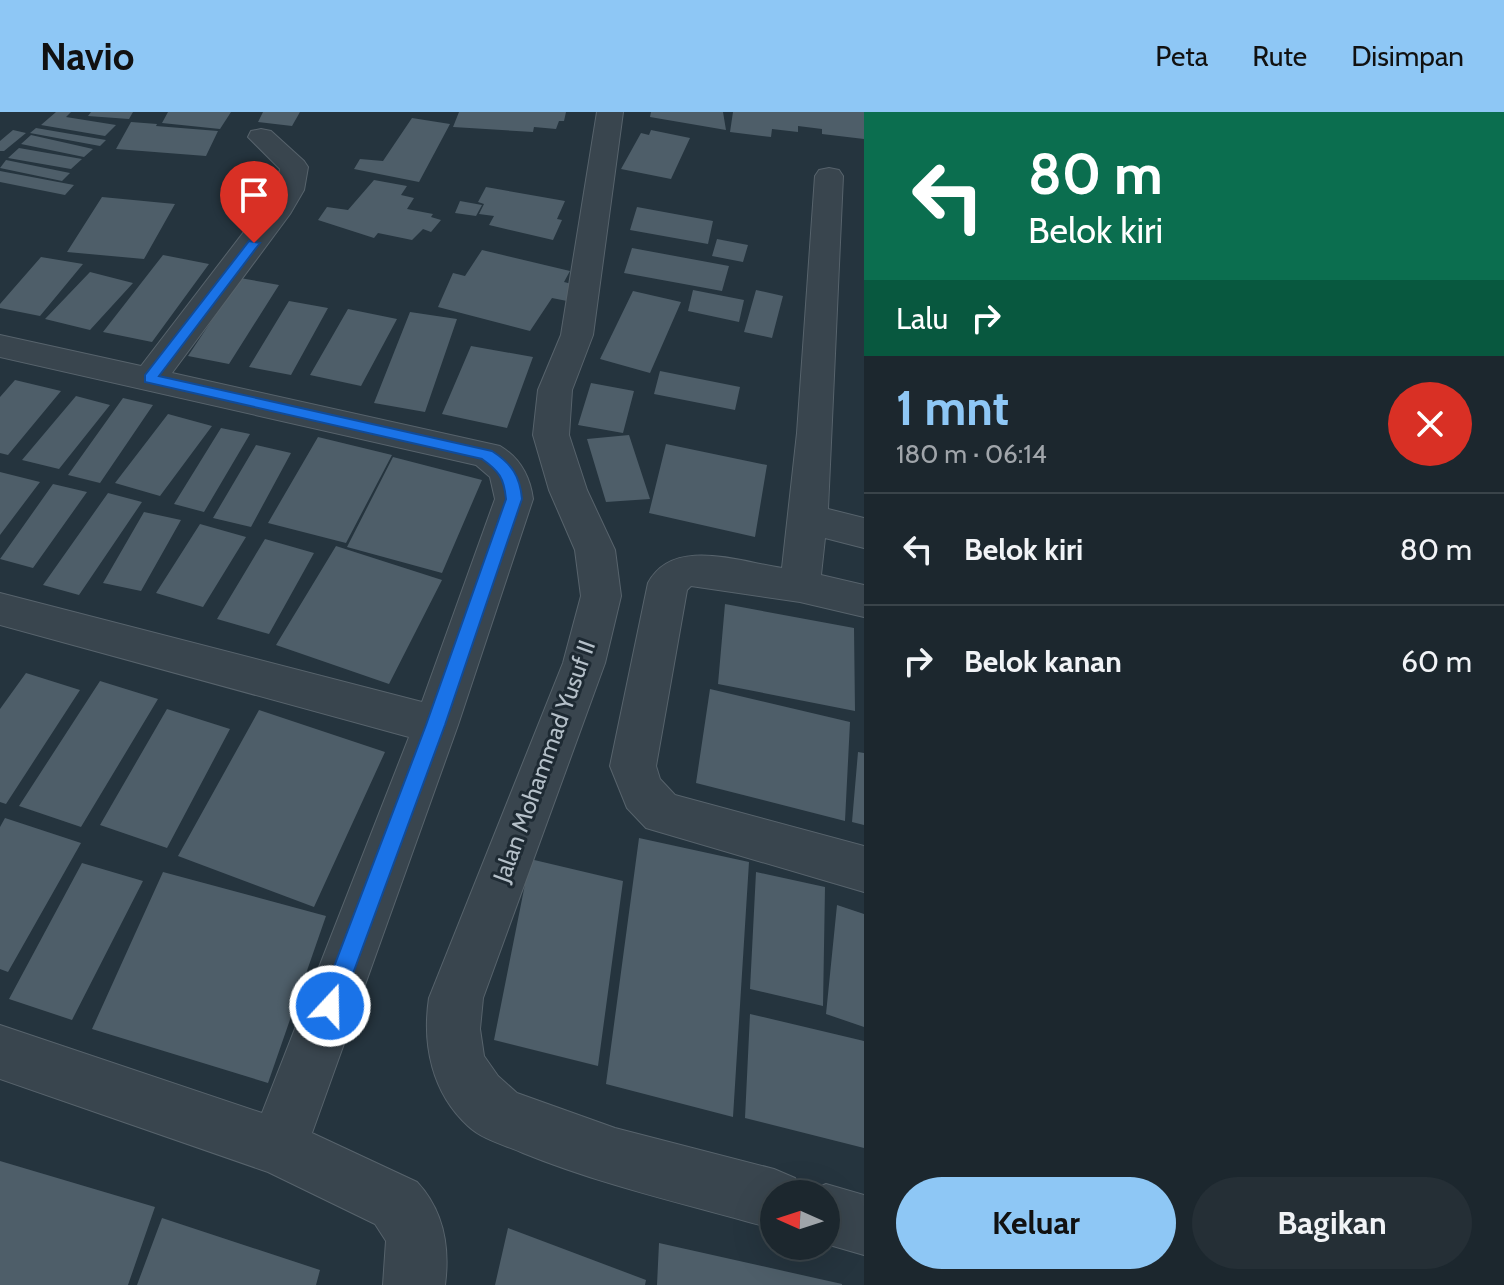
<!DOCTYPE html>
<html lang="id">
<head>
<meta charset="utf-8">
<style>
	body { margin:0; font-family:Cabin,sans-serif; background:#252f36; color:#f1f3f6; height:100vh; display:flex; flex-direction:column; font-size:30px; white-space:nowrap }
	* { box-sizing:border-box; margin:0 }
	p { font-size:26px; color:#a0a5aa }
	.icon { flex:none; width:44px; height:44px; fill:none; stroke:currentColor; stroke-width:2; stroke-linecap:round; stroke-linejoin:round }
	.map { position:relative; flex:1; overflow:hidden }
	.details { display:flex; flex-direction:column; background:#1c272e; width:640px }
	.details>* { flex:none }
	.top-card { background:#0b6e4f; color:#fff; overflow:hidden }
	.needle { width:52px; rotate:273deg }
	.tools { position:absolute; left:760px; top:1068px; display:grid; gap:16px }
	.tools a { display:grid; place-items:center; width:80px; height:80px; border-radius:50%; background:#1c272e; box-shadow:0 8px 32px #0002,0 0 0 2px #3a444a; font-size:40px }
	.pin { position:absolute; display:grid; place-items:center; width:68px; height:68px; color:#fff; margin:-82px -34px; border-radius:50% 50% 50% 0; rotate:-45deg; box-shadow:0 0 8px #0007 }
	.pin .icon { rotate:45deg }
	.me { position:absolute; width:88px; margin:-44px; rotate:21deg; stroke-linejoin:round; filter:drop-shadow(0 0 6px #0008) }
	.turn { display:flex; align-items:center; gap:28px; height:168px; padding:0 32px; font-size:36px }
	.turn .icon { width:104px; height:104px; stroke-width:2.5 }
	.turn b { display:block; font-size:56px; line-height:68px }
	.then { display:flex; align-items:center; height:76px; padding:0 32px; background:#0003; gap:16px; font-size:30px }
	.round { display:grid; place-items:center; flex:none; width:84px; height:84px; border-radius:42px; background:#252f36 }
	.overview { display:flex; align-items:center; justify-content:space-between; height:136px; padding:0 32px }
	h1 { font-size:48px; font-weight:700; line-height:60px; color:#8ec7f5 }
	.action { display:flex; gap:16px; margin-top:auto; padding:16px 32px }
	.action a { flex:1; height:92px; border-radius:48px; background:#8ec7f5; color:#111; font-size:32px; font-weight:700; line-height:92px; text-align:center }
	.action a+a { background:#252f36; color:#f1f3f6 }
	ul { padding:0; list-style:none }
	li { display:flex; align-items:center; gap:24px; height:112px; padding:0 32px; border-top:2px solid #3a444a }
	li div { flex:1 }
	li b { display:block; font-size:30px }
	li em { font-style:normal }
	header { display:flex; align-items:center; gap:48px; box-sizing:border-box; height:112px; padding:0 40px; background:#8ec7f5; color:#111 }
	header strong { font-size:38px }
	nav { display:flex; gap:44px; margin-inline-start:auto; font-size:28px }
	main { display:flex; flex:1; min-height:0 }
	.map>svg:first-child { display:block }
	.building { fill:#4e5e69 }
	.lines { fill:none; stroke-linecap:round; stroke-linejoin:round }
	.minor-casing { stroke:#57636c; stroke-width:2 }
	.minor { fill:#39454e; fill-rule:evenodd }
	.route { fill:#1a73e8; stroke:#114b97; stroke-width:2 }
	.labels { text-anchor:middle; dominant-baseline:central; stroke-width:6; stroke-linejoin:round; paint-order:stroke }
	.street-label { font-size:24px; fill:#b5c0c9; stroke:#1e2a33 }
</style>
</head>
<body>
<header>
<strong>Navio</strong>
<nav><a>Peta</a><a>Rute</a><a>Disimpan</a></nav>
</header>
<main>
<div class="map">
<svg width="864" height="1173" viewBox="0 0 864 1173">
	<rect width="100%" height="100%" fill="#25343e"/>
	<!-- building -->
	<path class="building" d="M 56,0 L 71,0 L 66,5 L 116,13 L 105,24 L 41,13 Z
		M 91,0 L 133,0 L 129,7 L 88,4 Z
		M 168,0 L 231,0 L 220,17 L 162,11 Z
		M 263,0 L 300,0 L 292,14 L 258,10 Z
		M 459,0 L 566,0 L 564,9 L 559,9 L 556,17 L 534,15 L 533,20 L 453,15 Z
		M 651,0 L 723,0 L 726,18 L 650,5 Z
		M 733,0 L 864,0 L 864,27 L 822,22 L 822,17 L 798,14 L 798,20 L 772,17 L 771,25 L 730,20 Z
		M 412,6 L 450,12 L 419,70 L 354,57 L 360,47 L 383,49 Z
		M 131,10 L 157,12 L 156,14 L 218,19 L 206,44 L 116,37 Z
		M 36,16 L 106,28 L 100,34 L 30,21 Z
		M 13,18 L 26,21 L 4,39 L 0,39 L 0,29 Z
		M 651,18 L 690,26 L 671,67 L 621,57 L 641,21 L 649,23 Z
		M 31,23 L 93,37 L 84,45 L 21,32 Z
		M 19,36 L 82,47 L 71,57 L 8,46 Z
		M 6,48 L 70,61 L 62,69 L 0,56 Z
		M 0,59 L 74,73 L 65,83 L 0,70 Z
		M 374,68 L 407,74 L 401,83 L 414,86 L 407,97 L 433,102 L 431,105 L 441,108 L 431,120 L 423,117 L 412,128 L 378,121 L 374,126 L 318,108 L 327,95 L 348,98 Z
		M 486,75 L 565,89 L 557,107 L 562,108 L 553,128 L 489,113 L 494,104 L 479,102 L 484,92 L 478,90 Z
		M 102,85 L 175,92 L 144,147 L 67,140 Z
		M 460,89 L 482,93 L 476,104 L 455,101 Z
		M 637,95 L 713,109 L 708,132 L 630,118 Z
		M 717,127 L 748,133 L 743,150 L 712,144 Z
		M 632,136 L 729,154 L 722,179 L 624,161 Z
		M 482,138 L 570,159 L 564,170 L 576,173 L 567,189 L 552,186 L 530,219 L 438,195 L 453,161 L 465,164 Z
		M 163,143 L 209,152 L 152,230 L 103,220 Z
		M 41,145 L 83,152 L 40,204 L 0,196 L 0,192 Z
		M 90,160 L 133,171 L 90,218 L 45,207 Z
		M 240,166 L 279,173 L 229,252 L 188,244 Z
		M 693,178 L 744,188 L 739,210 L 688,199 Z
		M 756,178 L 783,184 L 772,226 L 744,220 Z
		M 633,179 L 681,190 L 650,261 L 600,247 Z
		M 289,189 L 328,196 L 291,263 L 249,255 Z
		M 348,197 L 397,207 L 361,274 L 310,263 Z
		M 410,200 L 457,207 L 425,300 L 374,291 Z
		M 471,234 L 533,245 L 507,316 L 442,302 Z
		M 660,259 L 740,275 L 735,298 L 654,282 Z
		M 15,268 L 61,279 L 8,343 L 0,341 L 0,285 Z
		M 591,271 L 634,279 L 623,321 L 578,313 Z
		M 76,284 L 110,293 L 59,357 L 22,348 Z
		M 123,286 L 153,293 L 100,371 L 68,363 Z
		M 168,302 L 212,314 L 160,384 L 115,371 Z
		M 221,316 L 250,322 L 204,400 L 174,392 Z
		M 629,323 L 650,387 L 606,390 L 587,327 Z
		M 318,325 L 392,343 L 346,431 L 268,411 Z
		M 666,332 L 767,353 L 755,425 L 649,401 Z
		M 256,333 L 291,341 L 251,415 L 213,406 Z
		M 393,345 L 482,368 L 442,461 L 347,435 Z
		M 0,360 L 40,370 L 0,423 Z
		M 53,372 L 87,380 L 33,456 L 0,447 Z
		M 108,381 L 142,390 L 79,483 L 43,473 Z
		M 144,400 L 181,408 L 141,479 L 103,471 Z
		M 200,412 L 246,425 L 203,495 L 156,481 Z
		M 265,427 L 314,441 L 269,522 L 217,507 Z
		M 336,434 L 442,468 L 389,572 L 276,533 Z
		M 725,492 L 854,516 L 855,599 L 718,572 Z
		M 26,561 L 80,578 L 6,692 L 0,690 L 0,597 Z
		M 100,569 L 158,587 L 81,715 L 19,694 Z
		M 710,577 L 850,610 L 845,709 L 696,671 Z
		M 167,597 L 230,617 L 167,736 L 100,713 Z
		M 259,598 L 385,640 L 314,795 L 178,744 Z
		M 858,640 L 864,641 L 864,713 L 852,710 Z
		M 5,706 L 81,731 L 8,860 L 0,857 L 0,715 Z
		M 639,726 L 749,750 L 733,1005 L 606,972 Z
		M 530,747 L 623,769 L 598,954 L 494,928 Z
		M 82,751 L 143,769 L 72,908 L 9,887 Z
		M 163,760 L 326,804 L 268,971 L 92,917 Z
		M 756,760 L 825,775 L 823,894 L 750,877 Z
		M 837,793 L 864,802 L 864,915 L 826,902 Z
		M 750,902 L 864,929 L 864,1036 L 745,1006 Z
		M 0,1049 L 155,1095 L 128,1173 L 0,1173 Z
		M 162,1106 L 320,1158 L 316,1173 L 137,1173 Z
		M 508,1116 L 646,1168 L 645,1173 L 495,1173 Z
		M 659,1131 L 842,1172 L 842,1173 L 657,1173 Z"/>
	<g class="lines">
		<!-- minor casing -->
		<g class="minor-casing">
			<path id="minor" d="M 597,0 L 623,0 L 593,223 L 572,278 L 569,323 L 587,378 L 615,438 L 621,484 L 605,551 L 483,886 L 480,917 L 484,944 L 498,964 L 517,981 L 615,1016 L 774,1057 L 795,1066 L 802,1082 L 774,1082 L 774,1117 C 690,1093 604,1074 523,1041 C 505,1033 483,1028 468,1014 C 432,981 422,933 429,886 L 563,551 L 581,484 L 575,438 L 549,378 L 533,323 L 538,278 L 561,223 Z
				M 261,17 L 271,19 L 304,49 L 308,55 L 304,78 L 290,102 L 172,261 L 500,334 C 520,346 530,364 533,387 L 458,613 L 312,1021 L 417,1070 C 444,1099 450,1135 445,1173 L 383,1173 L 386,1129 L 375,1112 L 268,1060 L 0,967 L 0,913 L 262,1001 L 409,625 L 0,513 L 0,481 L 422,590 L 495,387 L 490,365 L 476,353 L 0,245 L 0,223 L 141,254 L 276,78 L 280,57 L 248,25 L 251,19 Z
				M 829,56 L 839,58 L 843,64 L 828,397 L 864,406 L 864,436 L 825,426 L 821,463 L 864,473 L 864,505 L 800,490 L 691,474 L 687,478 L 656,654 L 660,667 L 675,683 L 864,734 L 864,780 L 646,716 L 627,696 L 610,654 L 648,471 C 673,424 740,450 782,456 L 797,321 L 815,64 L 819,58 Z
				M 826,1072 L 864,1083 L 864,1143 L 826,1132 L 826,1082 L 804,1082 Z"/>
		</g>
		<!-- minor -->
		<use href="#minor" class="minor"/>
	</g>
	<!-- route -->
	<path class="route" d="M 249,129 L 260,131 L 159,264 L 492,339 C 512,352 520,364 522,387 L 445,613 L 341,894 L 338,902 L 330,905 L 322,902 L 319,894 L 426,613 L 506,387 C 504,366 499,359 482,347 L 145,270 L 145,263 Z"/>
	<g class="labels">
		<!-- street labels -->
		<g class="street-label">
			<text transform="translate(544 649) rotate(-70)">Jalan Mohammad Yusuf II</text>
		</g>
	</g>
</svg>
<div class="tools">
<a><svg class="needle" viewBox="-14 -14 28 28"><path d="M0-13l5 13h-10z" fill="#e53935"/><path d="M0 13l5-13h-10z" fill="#a0a5aa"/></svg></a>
</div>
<div class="pin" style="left:254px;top:131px;background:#d93025"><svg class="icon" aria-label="arrive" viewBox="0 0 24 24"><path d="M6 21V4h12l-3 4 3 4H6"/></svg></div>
<svg class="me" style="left:330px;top:894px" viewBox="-20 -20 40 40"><circle r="17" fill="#1a73e8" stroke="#fff" stroke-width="3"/><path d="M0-11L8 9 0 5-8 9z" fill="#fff"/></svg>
</div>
<section class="details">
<div class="top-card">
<div class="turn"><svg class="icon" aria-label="left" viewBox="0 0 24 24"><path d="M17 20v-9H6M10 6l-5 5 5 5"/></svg><div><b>80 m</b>Belok kiri</div></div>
<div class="then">Lalu<svg class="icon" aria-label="right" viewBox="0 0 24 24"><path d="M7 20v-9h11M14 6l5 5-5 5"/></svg></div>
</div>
<div class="overview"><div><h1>1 mnt</h1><p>180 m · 06:14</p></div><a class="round" style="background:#d93025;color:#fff"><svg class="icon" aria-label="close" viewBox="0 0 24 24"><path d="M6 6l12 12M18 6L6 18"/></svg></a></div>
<ul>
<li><svg class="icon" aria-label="left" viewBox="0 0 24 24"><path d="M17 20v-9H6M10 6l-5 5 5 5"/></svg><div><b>Belok kiri</b></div><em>80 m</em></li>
<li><svg class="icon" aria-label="right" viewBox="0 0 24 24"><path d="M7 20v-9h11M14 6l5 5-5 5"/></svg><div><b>Belok kanan</b></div><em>60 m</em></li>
</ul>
<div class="action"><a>Keluar</a><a>Bagikan</a></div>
</section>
</main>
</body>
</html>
